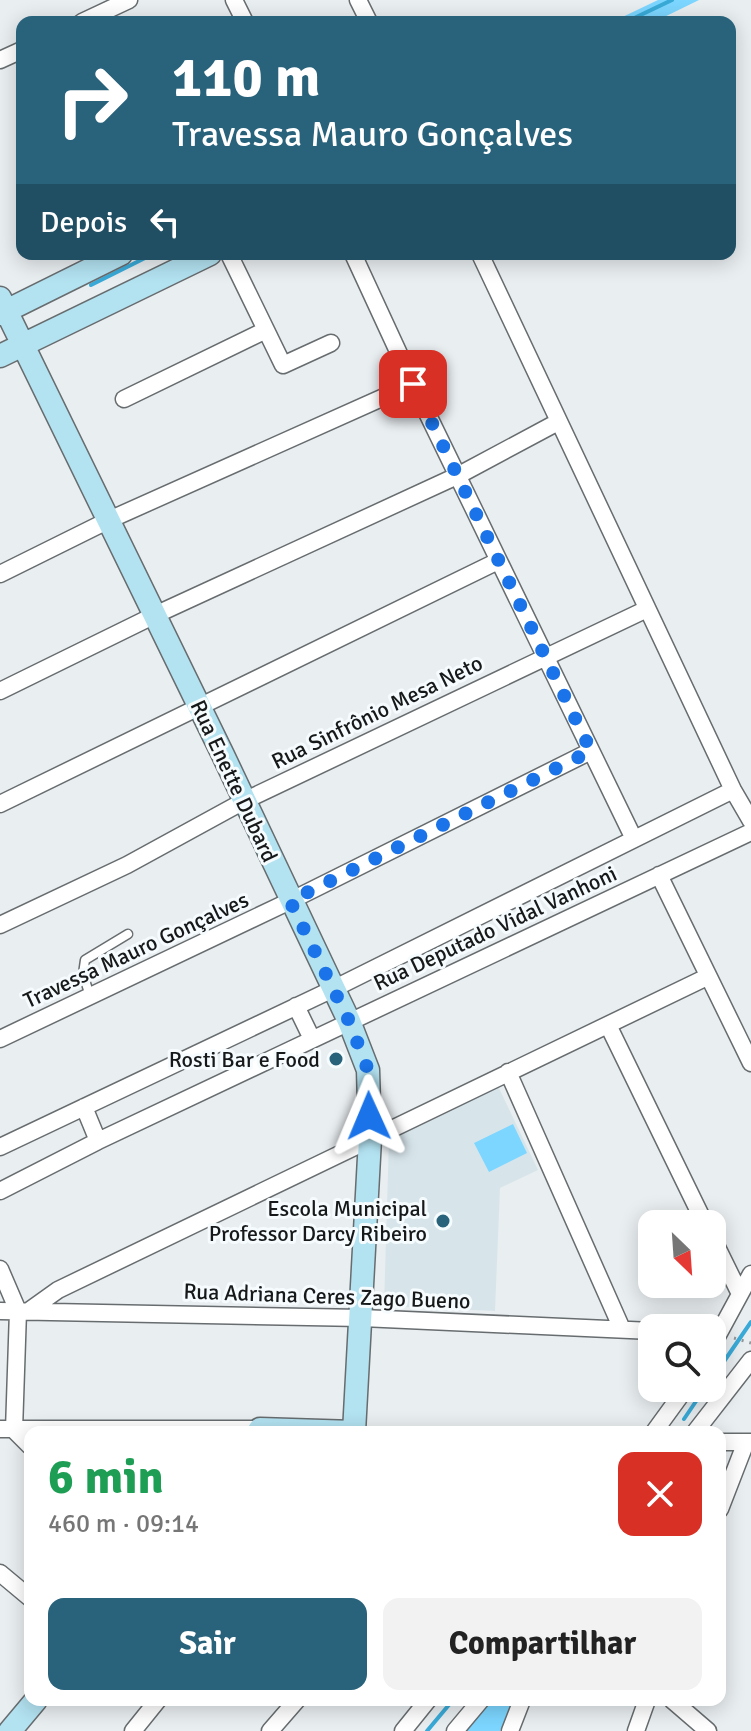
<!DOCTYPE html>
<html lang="pt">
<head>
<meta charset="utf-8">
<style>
	body { margin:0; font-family:Signika,sans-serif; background:#f2f2f2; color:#222; height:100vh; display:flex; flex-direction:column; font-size:30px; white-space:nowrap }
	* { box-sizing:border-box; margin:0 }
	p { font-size:26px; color:#767676 }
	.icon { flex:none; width:44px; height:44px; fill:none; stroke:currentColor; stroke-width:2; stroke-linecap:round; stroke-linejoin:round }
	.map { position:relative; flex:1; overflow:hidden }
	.drawer { position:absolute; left:24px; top:1426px; width:702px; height:280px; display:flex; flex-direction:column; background:#fff; border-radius:16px; box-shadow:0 4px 20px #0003 }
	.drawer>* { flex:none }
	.top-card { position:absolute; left:16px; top:16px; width:720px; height:244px; border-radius:16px; box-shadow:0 4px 20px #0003; background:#28627b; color:#fff; overflow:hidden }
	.needle { width:52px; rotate:155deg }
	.buttons { position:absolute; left:638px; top:1210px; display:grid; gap:16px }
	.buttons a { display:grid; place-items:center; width:88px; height:88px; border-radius:16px; background:#fff; box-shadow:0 4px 20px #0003; font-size:40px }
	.pin { position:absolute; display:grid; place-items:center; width:68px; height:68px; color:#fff; margin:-34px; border-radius:16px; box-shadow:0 4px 12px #0006 }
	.me { position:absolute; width:88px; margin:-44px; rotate:359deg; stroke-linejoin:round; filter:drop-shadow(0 0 6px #0008) }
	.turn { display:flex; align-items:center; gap:28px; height:168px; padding:0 24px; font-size:36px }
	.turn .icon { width:104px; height:104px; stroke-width:2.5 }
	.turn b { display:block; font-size:56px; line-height:68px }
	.then { display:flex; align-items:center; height:76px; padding:0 24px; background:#0003; gap:16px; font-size:30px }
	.round { display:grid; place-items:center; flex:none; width:84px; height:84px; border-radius:16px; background:#f2f2f2 }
	.summary { display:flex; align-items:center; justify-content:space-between; height:136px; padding:0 24px }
	h1 { font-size:48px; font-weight:700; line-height:60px; color:#1e9e55 }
	.primary-button { display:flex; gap:16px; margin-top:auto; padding:16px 24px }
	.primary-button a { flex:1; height:92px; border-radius:16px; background:#28627b; color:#fff; font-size:32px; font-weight:700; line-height:92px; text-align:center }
	.primary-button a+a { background:#f2f2f2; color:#222 }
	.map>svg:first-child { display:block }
	.built { fill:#d7e5eb }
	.green { fill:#7cd6ff }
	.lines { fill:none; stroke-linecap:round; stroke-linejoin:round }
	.stream { stroke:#39aad7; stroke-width:4 }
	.lane-casing { stroke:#676c6f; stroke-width:11 }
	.street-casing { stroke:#676c6f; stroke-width:19 }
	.secondary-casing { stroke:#676c6f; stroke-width:25 }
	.path { stroke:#929698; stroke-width:3; stroke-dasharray:2 6; stroke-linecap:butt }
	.lane { stroke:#fff; stroke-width:8 }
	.street { stroke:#fff; stroke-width:16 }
	.secondary { stroke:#b3e2f1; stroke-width:22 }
	.route { stroke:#1a73e8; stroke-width:14; stroke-dasharray:0 25.2 }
	.poi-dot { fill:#28627b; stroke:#f6fcfe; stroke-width:3 }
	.labels { text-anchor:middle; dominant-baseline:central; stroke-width:6; stroke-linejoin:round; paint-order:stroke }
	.street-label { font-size:22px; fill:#161819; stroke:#f6fcfe }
	.poi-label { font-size:22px; fill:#161819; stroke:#f6fcfe; text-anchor:end }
</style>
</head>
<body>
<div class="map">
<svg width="751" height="1731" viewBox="0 0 751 1731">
	<rect width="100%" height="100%" fill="#e9eef1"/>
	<!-- built -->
	<path class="built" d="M 498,1086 L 538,1170 L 500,1188 L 495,1311 L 384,1306 L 389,1139 Z"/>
	<!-- green -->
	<path class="green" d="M 658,0 L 699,0 L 654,22 L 612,22 Z
		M 513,1124 L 527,1153 L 489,1172 L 474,1143 Z
		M 490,1700 L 513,1700 L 500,1731 L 461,1731 Z"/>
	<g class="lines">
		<!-- stream -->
		<path class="stream" d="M 626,22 L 672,0
			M 91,285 L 153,254
			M 712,1379 L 751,1322
			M 684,1419 L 705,1388
			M 427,1731 L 453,1700"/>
		<!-- lane casing -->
		<g class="lane-casing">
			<path id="lane" d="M 90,996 L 83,974 L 85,960 L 128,934"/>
		</g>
		<!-- street casing -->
		<g class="street-casing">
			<path id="street" d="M 234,0 L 245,22
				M 358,0 L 369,22
				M 82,22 L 129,0
				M 0,60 L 22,50
				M 229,254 L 283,365 L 331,343
				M 353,254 L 413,384 L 634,839
				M 480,254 L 733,790 L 751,821
				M 124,399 L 266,330
				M 0,574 L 109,520 L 413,384
				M 0,691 L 155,615 L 459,475 L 558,422
				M 0,804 L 498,561
				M 659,875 L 751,1063
				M 0,925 L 127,865 L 244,801 L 647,609
				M 296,1006 L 312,1039
				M 608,1025 L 705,1224
				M 0,1039 L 290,901 L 591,751
				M 508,1072 L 622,1329
				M 84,1107 L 98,1141
				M 0,1147 L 333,989 L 733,790
				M 0,1191 L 98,1141 L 751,832
				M 712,1237 L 740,1294
				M 0,1269 L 18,1311 L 14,1430 L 30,1446
				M 30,1310 L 58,1290 L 707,977
				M 0,1311 L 362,1318 L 652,1331
				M 712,1346 L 751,1274
				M 0,1429 L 260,1429
				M 654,1432 L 686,1388
				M 695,1432 L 751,1360
				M 720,1442 L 751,1442
				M 720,1509 L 746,1442
				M 0,1573 L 30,1598
				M 672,1700 L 708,1731
				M 133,1731 L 158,1700
				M 270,1731 L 297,1700
				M 403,1731 L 428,1700
				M 455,1731 L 481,1700
				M 510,1731 L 522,1700
				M 636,1731 L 647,1700"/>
		</g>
		<!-- secondary casing -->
		<g class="secondary-casing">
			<path id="secondary" d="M 0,298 L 223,755 L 349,1021 L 368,1070 L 370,1139 L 354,1432 L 260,1429 L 258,1432
				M 0,314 L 121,254
				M 0,356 L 210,254
				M 10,1731 L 36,1700"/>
		</g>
		<!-- path -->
		<path class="path" d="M 734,1338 L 751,1343"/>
		<!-- lane -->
		<use href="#lane" class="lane"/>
		<!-- street -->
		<use href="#street" class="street"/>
		<!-- secondary -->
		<use href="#secondary" class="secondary"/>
	</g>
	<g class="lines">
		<!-- route -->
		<path class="route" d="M 369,1116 L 368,1070 L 349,1021 L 290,901 L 591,751 L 413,384"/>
	</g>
	<!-- markers -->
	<g class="poi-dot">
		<circle cx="336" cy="1059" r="8"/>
		<circle cx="443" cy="1221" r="8"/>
	</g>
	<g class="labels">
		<!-- street labels -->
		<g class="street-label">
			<text transform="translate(377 712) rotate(-26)">Rua Sinfrônio Mesa Neto</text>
			<text transform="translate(234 781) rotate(65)">Rua Enette Dubard</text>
			<text transform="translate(495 928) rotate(-25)">Rua Deputado Vidal Vanhoni</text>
			<text transform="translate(136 950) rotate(-25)">Travessa Mauro Gonçalves</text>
			<text transform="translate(327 1296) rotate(2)">Rua Adriana Ceres Zago Bueno</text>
		</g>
		<!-- poi labels -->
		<g class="poi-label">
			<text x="320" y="1059">Rosti Bar e Food</text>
			<text x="427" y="1208">Escola Municipal<tspan x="427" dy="25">Professor Darcy Ribeiro</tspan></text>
		</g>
	</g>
</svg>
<div class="buttons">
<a><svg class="needle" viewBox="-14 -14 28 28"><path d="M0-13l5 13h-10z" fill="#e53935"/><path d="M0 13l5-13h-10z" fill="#767676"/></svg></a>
<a><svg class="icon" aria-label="search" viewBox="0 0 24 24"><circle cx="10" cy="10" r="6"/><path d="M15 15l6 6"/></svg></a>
</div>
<div class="pin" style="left:413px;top:384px;background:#d93025"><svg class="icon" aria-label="arrive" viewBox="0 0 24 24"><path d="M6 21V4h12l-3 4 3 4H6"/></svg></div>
<svg class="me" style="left:369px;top:1116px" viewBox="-20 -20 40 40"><path d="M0-17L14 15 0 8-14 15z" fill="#1a73e8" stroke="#fff" stroke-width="4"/></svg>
<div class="top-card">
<div class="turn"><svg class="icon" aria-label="right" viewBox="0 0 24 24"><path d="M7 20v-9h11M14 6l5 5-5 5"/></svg><div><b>110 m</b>Travessa Mauro Gonçalves</div></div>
<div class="then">Depois<svg class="icon" aria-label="left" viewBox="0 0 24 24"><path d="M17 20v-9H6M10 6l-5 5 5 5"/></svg></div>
</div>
<section class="drawer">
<div class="summary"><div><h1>6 min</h1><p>460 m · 09:14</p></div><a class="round" style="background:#d93025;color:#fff"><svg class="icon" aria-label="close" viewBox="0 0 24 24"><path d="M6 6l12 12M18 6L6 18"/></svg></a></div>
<div class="primary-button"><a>Sair</a><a>Compartilhar</a></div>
</section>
</div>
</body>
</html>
